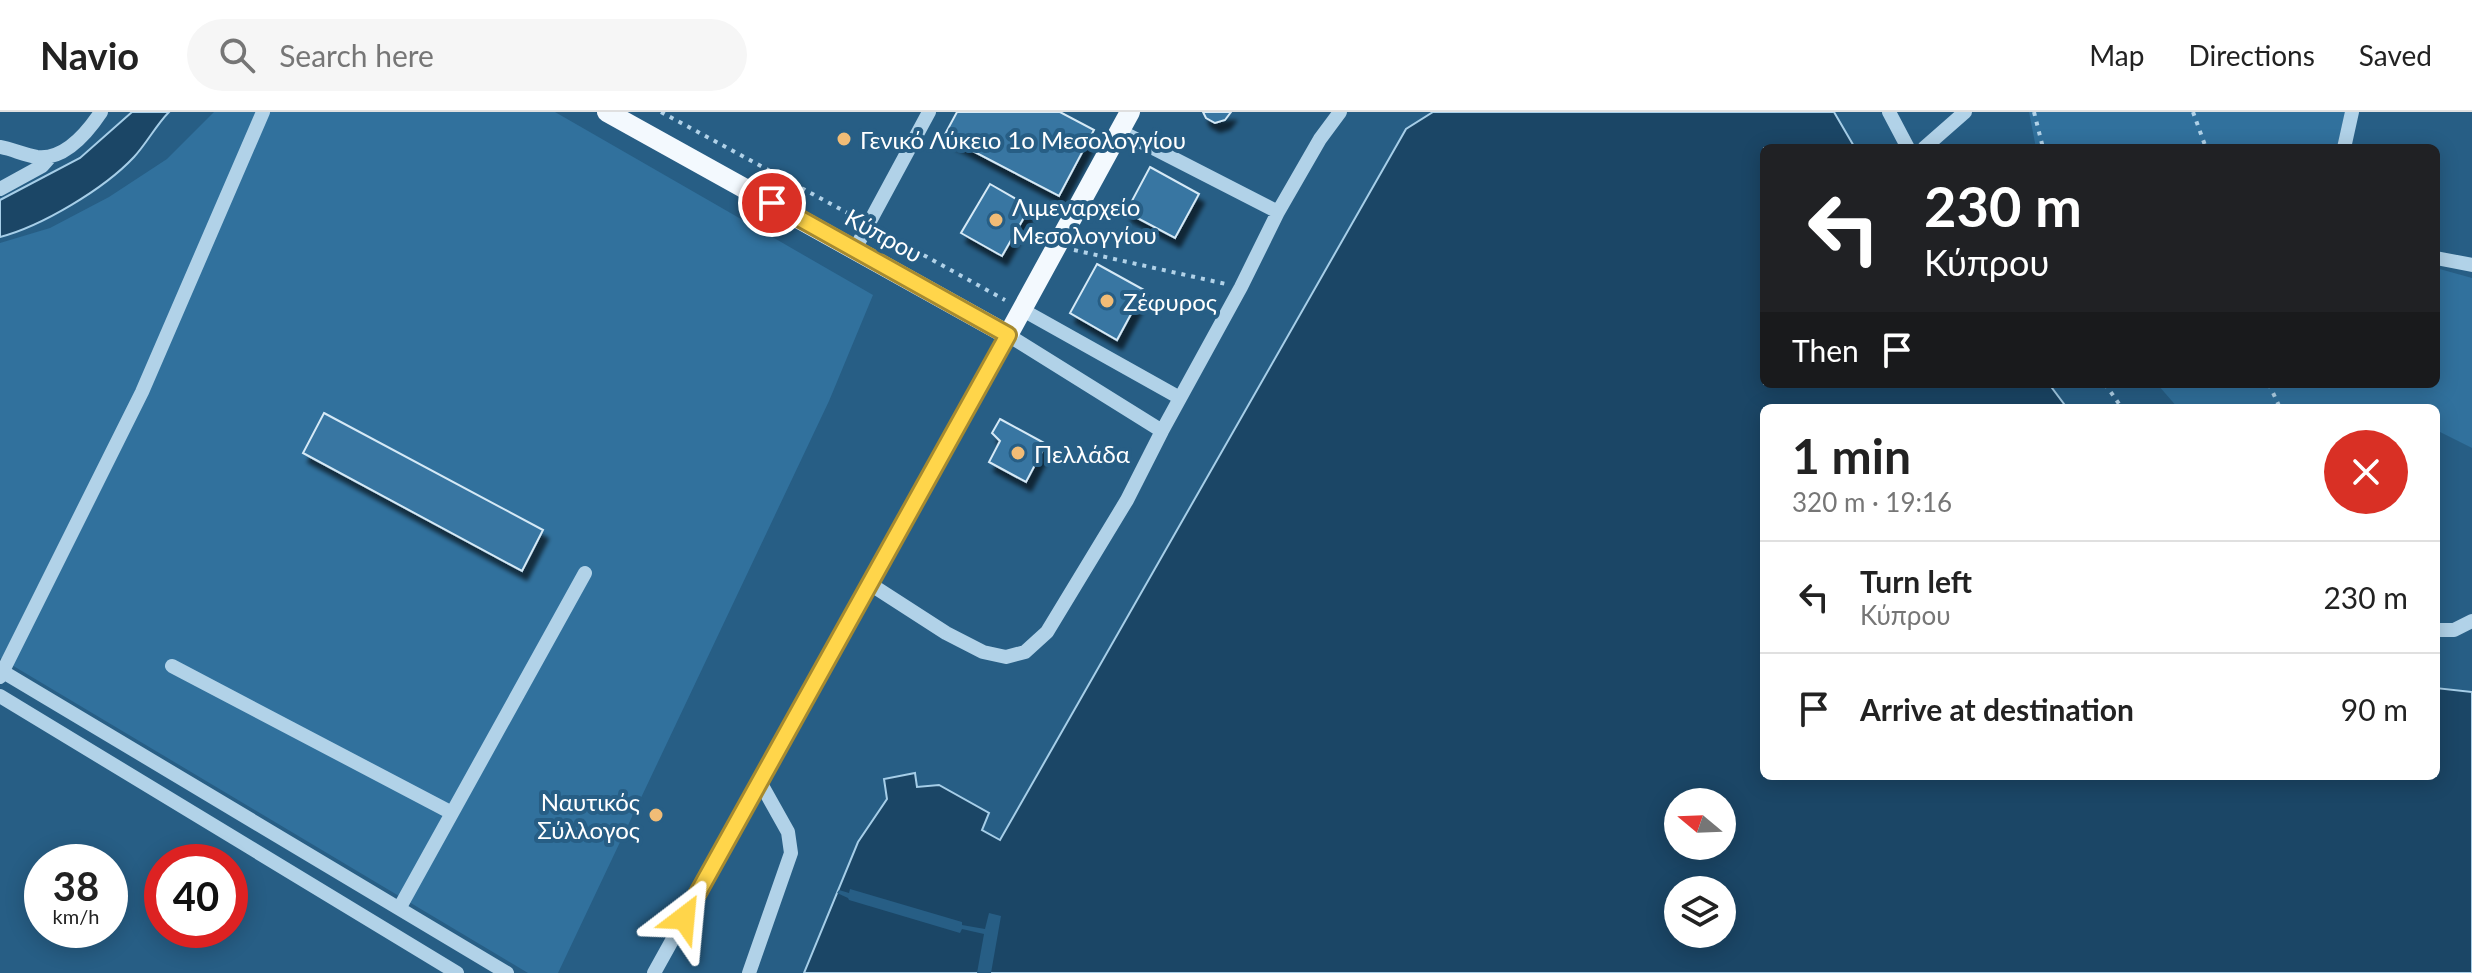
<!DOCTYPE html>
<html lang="en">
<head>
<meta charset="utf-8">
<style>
	body { margin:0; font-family:Lato,sans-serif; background:#f6f6f6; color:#222; height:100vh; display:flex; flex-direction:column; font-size:30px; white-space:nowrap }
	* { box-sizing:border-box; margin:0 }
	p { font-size:26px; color:#767676 }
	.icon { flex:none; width:44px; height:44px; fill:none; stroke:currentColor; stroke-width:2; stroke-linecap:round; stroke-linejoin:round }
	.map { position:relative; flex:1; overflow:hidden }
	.side { position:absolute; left:1760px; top:292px; width:680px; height:376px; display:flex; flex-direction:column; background:#fff; border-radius:12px; box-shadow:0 4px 20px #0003 }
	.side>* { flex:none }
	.banner { position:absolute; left:1760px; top:32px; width:680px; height:244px; border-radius:12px; box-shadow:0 4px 20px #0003; background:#202124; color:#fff; overflow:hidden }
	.needle { width:52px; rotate:289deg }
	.controls { position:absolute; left:1664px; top:676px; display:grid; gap:16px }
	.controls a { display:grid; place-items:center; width:72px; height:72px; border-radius:50%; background:#fff; box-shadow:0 4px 20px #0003; font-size:40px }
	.speed { position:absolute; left:24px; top:732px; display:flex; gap:16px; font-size:40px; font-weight:700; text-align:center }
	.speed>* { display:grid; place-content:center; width:104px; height:104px; border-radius:50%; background:#fff; box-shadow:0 4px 20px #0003; line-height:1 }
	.speed small { font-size:20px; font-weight:400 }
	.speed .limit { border:12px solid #d22; background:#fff; color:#111 }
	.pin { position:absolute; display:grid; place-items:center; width:68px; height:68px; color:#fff; margin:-34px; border:4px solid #fff; border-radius:50%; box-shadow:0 2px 8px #0007 }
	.me { position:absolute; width:88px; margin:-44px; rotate:29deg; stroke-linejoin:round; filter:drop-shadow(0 0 6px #0008) }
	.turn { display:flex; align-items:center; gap:28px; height:168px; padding:0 32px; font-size:36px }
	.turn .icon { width:104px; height:104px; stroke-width:2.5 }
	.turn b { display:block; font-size:56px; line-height:68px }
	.then { display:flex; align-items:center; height:76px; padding:0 32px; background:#0003; gap:16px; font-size:30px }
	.round { display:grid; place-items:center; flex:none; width:84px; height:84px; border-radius:42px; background:#f6f6f6 }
	.headline { display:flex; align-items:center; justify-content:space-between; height:136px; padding:0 32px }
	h1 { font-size:48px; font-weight:700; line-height:60px }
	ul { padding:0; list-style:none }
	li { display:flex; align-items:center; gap:24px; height:112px; padding:0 32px; border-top:2px solid #e0e0e0 }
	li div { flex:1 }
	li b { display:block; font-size:30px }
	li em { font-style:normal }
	header { display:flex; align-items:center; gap:48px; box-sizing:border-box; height:112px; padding:0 40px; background:#fff; border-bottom:2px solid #e0e0e0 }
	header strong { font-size:38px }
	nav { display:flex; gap:44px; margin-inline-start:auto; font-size:28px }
	.search { width:560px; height:72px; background:#f6f6f6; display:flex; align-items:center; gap:20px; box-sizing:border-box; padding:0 28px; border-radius:44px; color:#767676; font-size:30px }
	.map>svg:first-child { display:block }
	.green { fill:#31719d }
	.water { fill:#1b4666; stroke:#a6cee8; stroke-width:2; fill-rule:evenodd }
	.pier { fill:#275e85 }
	.building { fill:#3776a2; stroke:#d5e9f6; stroke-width:2; filter:url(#shadow) }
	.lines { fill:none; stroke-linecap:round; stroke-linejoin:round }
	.path { stroke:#b1d2e8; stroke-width:4; stroke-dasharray:4 6; stroke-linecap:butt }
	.minor { stroke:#b1d2e8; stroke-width:14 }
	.major { stroke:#f3f9fe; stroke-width:20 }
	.route-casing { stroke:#a68a30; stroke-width:20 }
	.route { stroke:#ffd54a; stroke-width:14 }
	.poi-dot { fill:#f1bc76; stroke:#275e85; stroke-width:3 }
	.labels { text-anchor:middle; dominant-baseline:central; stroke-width:8; stroke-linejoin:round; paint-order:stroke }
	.poi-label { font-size:24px; fill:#fff; stroke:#275e85; text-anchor:start }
	.street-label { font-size:24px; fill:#fff; stroke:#275e85 }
</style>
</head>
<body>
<header>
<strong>Navio</strong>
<div class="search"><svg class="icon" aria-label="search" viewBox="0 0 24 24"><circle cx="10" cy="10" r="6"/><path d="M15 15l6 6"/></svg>Search here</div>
<nav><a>Map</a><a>Directions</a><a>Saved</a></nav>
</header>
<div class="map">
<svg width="2472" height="861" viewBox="0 0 2472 861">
	<defs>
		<filter id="shadow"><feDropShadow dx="5" dy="9" stdDeviation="2" flood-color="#0009"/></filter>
	</defs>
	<rect width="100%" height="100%" fill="#275e85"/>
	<!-- green -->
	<path class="green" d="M 214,0 L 555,0 L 873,183 L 829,289 L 558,861 L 528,861 L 0,546 L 0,131 L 50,116 L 109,85 L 167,47 Z
		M 2029,0 L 2345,0 L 2337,36 L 2036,36 Z
		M 2436,156 L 2472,166 L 2472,336 L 2436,318 L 2436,296 L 2178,296 L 2158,273 L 2436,272 Z"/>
	<!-- water -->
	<path class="water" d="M 132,0 L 169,0 C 156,13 147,31 134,45 C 104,77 42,114 0,125 L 0,88 L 80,46 Z
		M 1433,0 L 1834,0 L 1855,36 L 1764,36 L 1764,272 L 2049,272 L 2067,296 L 1764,296 L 1764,664 L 2436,664 L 2436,576 L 2472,580 L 2472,861 L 804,861 L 858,730 L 887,687 L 884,667 L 915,661 L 917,675 L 939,673 L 989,701 L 982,718 L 1000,728 L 1406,17 ZM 1678,690 L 1722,690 L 1722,734 L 1678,734 ZM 1678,778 L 1722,778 L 1722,822 L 1678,822 Z"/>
	<!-- pier -->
	<path class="pier" d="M 850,777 L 962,810 L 962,813 L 985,817 L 989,801 L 1001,804 L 991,861 L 977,861 L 984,822 L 962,817 L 960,821 L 849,788 L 848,786 L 837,781 L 839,778 L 849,781 Z"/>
	<!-- building -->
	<path class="building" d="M 957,0 L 1060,0 L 1094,18 L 1059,84 L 944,24 Z
		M 1203,0 L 1231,0 L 1225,8 L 1215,11 L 1206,6 Z
		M 1150,55 L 1199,82 L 1175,126 L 1126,100 Z
		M 990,72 L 1030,95 L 1002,144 L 961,121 Z
		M 1097,152 L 1144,178 L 1117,228 L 1070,201 Z
		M 324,301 L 543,418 L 522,459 L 303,341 Z
		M 1000,307 L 1046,332 L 1026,370 L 989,350 L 1000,329 L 992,321 Z"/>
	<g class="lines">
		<!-- path -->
		<path class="path" d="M 661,0 L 855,105
			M 2034,0 L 2043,36
			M 2193,0 L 2206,36
			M 880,119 L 1005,188
			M 1074,138 L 1226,172
			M 2105,272 L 2122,296
			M 2269,272 L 2280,296"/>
		<!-- minor -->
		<path class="minor" d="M 1889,0 L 1908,36
			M 1120,19 L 1278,100
			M 0,35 C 12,37 24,43 37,45 C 64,48 87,21 101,0
			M 1924,36 L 1965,0
			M 2344,36 L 2352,0
			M 0,77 L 42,54 L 50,45
			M 855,137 L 929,0
			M 2436,146 L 2472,153
			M 1021,197 L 1180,286
			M 870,472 L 946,521 L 983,540 L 1006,545 L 1025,540 L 1047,520 L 1127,388 L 1162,319 L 1241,175 L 1278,100 L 1320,27 L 1340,0
			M 2436,518 L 2454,518 L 2472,509
			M 172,554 L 452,701
			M 0,558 L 507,861
			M 0,565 L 142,280 L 263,0
			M 0,584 L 457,861
			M 400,795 L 585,461
			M 654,861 L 1008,223 L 1162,319
			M 749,861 L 791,741 L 788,720 L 760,670"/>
		<!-- major -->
		<path class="major" d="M 607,0 L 1008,223 L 1130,0"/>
	</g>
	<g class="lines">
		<!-- route casing -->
		<g class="route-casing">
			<path id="route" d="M 684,806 L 1008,223 L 772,91"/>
		</g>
		<!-- route -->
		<use href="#route" class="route"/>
	</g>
	<!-- markers -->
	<g class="poi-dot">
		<circle cx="844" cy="27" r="8"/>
		<circle cx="996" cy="108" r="8"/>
		<circle cx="1107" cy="189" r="8"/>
		<circle cx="1018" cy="341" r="8"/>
		<circle cx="656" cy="703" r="8"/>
	</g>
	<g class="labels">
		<!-- poi labels -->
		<g class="poi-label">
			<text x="860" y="27">Γενικό Λύκειο 1ο Μεσολογγίου</text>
			<text x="1012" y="94">Λιμεναρχείο<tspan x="1012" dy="28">Μεσολογγίου</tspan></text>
			<text x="1123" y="189">Ζέφυρος</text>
			<text x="1034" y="341">Πελλάδα</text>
			<text x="640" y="689" text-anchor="end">Ναυτικός<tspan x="640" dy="28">Σύλλογος</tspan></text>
		</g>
		<!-- street labels -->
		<g class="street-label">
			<text transform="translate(884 123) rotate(29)">Κύπρου</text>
		</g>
	</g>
</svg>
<div class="controls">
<a><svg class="needle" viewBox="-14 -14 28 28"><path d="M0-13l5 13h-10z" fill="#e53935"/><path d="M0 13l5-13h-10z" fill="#767676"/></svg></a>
<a><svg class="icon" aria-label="layers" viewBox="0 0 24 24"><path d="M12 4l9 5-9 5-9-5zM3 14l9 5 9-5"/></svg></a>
</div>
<div class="speed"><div>38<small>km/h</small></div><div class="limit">40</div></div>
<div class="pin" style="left:772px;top:91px;background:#d93025"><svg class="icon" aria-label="arrive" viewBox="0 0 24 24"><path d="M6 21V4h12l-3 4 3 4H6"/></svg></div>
<svg class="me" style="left:684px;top:806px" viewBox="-20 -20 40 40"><path d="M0-17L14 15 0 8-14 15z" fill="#ffd54a" stroke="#fff" stroke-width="4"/></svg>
<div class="banner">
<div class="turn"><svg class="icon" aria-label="left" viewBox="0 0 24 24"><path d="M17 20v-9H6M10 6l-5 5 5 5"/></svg><div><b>230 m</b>Κύπρου</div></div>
<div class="then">Then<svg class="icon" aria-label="arrive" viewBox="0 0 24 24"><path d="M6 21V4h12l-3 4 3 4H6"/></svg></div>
</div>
<section class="side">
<div class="headline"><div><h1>1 min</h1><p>320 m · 19:16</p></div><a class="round" style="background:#d93025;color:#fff"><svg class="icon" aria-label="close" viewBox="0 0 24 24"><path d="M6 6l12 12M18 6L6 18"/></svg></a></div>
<ul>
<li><svg class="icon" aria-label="left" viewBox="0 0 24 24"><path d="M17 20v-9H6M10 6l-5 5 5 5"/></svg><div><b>Turn left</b><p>Κύπρου</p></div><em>230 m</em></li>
<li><svg class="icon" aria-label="arrive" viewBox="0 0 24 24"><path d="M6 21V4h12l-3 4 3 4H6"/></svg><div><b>Arrive at destination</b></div><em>90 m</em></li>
</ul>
</section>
</div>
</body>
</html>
